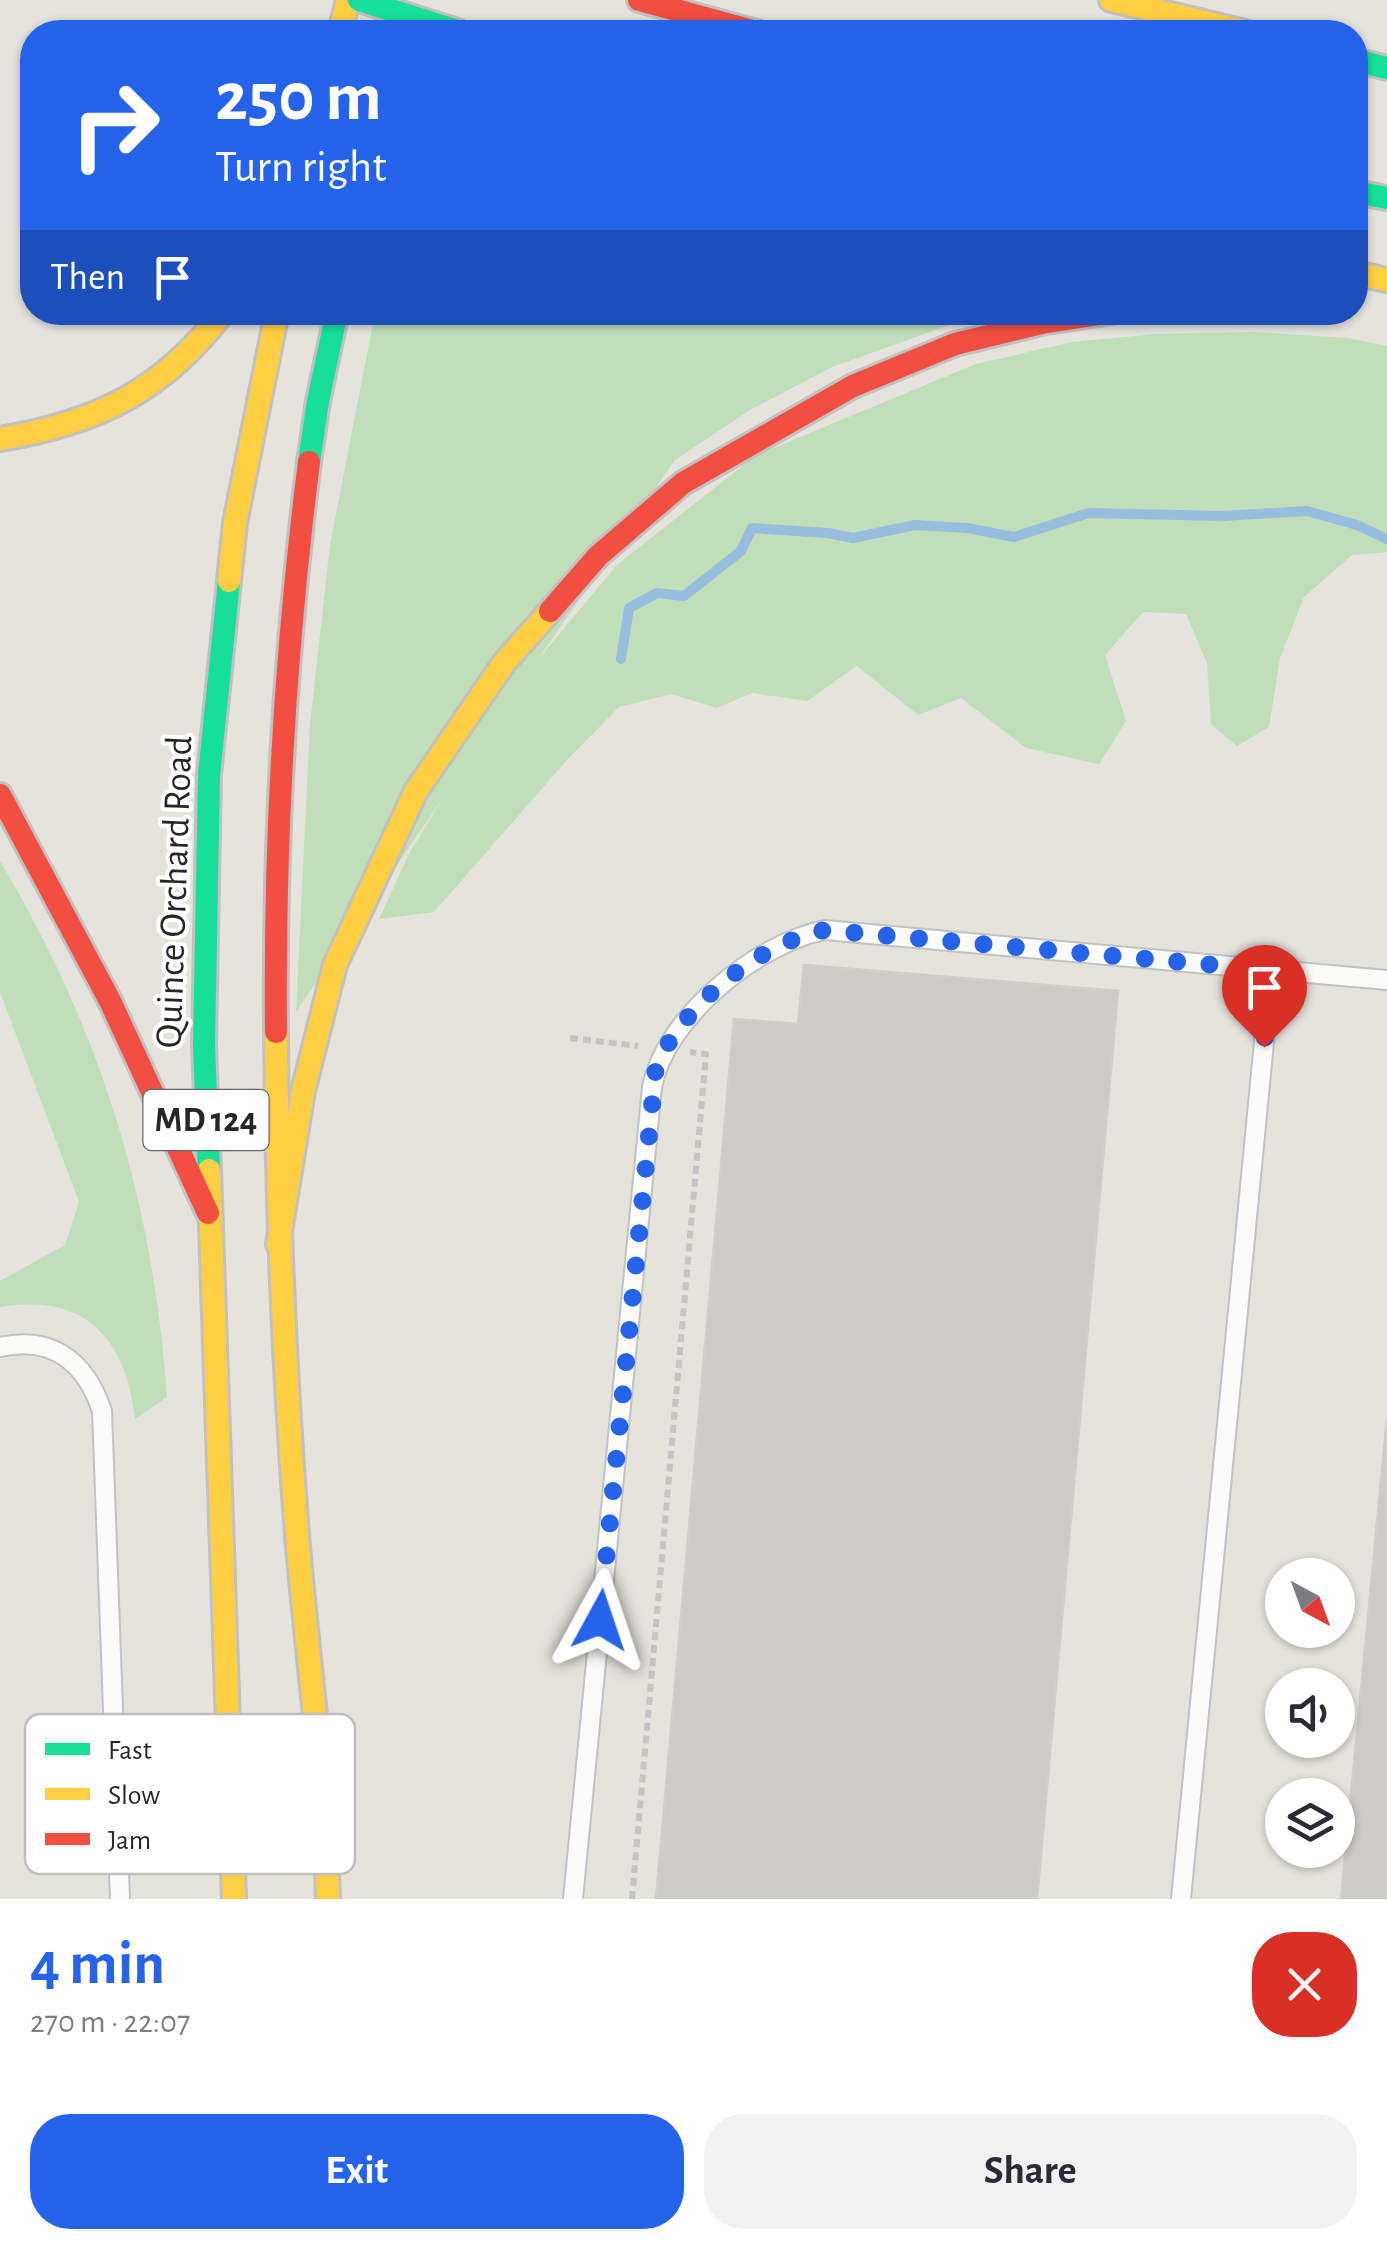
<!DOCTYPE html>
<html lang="en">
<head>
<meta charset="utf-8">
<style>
	body { margin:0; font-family:"Alegreya Sans",sans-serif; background:#f2f2f3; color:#2b2b33; height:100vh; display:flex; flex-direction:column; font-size:38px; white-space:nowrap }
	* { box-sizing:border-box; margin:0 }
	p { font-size:32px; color:#7c7c81 }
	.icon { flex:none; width:55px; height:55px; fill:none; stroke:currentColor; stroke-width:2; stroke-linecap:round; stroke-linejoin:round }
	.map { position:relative; height:1899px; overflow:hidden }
	.details { display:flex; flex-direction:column; background:#fff; flex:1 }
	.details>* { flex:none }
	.banner { position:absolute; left:20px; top:20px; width:1348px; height:305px; border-radius:40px; box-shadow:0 2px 8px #0004; background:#2563eb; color:#fff; overflow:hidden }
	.needle { width:65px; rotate:139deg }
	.controls { position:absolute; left:1265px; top:1558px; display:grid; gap:20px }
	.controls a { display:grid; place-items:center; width:90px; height:90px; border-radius:50%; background:#fff; box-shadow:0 2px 8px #0004; font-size:50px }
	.pin { position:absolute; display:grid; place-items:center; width:85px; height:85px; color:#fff; margin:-102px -42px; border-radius:50% 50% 50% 0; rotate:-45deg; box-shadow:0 0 10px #0007 }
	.pin .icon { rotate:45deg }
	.me { position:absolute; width:110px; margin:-55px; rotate:5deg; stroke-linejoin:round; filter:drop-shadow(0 0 8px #0008) }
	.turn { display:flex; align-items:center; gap:35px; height:210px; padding:0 30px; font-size:45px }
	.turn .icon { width:130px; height:130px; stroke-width:2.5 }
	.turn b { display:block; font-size:70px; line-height:85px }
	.then { display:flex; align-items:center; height:95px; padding:0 30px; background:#0003; gap:20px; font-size:38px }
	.round { display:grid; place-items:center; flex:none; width:105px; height:105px; border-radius:40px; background:#f2f2f3 }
	.headline { display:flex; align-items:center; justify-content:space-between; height:170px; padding:0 30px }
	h1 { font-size:60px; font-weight:700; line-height:75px; color:#2563eb }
	.action { display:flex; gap:20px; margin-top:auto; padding:20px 30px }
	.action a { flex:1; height:115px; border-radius:40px; background:#2563eb; color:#fff; font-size:40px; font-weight:700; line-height:115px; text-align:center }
	.action a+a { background:#f2f2f3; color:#2b2b33 }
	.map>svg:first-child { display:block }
	.green { fill:#c0deb8 }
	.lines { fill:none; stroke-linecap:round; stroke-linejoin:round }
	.stream { stroke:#97bddf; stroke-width:10 }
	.building { fill:#cccbc6; stroke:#cfcec8; stroke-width:2.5 }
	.lane-casing { stroke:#c2c2c1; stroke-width:22 }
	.fast-casing { stroke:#c2c1bf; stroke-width:28 }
	.slow-casing { stroke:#c2c1bf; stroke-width:28 }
	.jam-casing { stroke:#c2c1bf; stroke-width:28 }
	.path { stroke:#c6c5c4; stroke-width:6; stroke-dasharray:8 5; stroke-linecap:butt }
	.lane { stroke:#fbfbfa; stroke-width:18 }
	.fast { stroke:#16e098; stroke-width:22 }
	.slow { stroke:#ffcf43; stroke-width:22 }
	.jam { stroke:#f24e42; stroke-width:22 }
	.fast-bridge-casing { stroke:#c2c1bf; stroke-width:28; stroke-linecap:butt }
	.fast-bridge { stroke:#16e098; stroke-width:22 }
	.route { stroke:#2563eb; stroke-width:18; stroke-dasharray:0 32.4 }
	.labels { text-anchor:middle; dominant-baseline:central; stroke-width:8; stroke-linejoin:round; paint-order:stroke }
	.shield { fill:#fff; stroke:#676767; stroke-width:2.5 }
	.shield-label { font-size:35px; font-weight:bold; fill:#262626 }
	.street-label { font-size:38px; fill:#262626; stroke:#fff }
	.key { fill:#fff; stroke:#bebebe; stroke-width:2.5 }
	.key-label { font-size:28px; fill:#262626 }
</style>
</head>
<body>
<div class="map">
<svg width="1387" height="1899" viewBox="0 0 1387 1899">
	<rect width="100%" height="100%" fill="#e4e3dc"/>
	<!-- green -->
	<path class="green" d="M 375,313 L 983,313 L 832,367 L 750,410 L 675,460 L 296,1012 L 310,724 L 330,545 Z
		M 1253,332 L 1348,338 L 1387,346 L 1387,552 L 1352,555 L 1304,597 L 1280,658 L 1269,727 L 1237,746 L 1211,724 L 1207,663 L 1186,614 L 1143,612 L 1105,655 L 1126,721 L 1099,764 L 1026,748 L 961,698 L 918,715 L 857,666 L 807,701 L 752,693 L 717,708 L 671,694 L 619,707 L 567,760 L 434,912 L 379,919 L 410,852 L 500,705 L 617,565 L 755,456 L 976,364 L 1072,342 L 1157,334 Z
		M 0,861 C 101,1031 153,1200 167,1397 L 135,1419 C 127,1340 85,1292 0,1307 L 0,1281 L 65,1245 L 79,1202 L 0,992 Z"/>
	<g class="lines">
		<!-- stream -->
		<path class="stream" d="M 621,659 L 629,608 L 657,593 L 684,596 L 741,551 L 752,528 L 828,533 L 853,538 L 915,525 L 967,528 L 1014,537 L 1089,513 L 1223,516 L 1307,511 L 1357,525 L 1387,539"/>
	</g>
	<!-- building -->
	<path class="building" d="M 804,965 L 1118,991 L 1037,1899 L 656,1899 L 734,1019 L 798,1024 Z
		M 1387,1418 L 1387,1899 L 1341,1899 Z"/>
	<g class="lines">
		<!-- lane casing -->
		<g class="lane-casing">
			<path id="lane" d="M 0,1347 C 53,1335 86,1363 102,1411 L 120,1899
				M 573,1899 L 652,1087 C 665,1018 757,943 825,930 L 1387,980
				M 1181,1899 L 1271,970"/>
		</g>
		<!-- fast casing -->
		<g class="fast-casing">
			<path id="fast" d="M 1355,60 L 1387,68
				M 1355,192 L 1387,198
				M 309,462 L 318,401 L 337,312
				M 209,1170 L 204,1046 L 209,775 L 229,581"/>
		</g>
		<!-- slow casing -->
		<g class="slow-casing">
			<path id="slow" d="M 1111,0 L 1246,32
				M 340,32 L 348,0
				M 1355,273 L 1387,280
				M 0,439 C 97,423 163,391 223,312
				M 229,581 L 235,523 L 277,312
				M 276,1032 C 277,1200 284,1367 297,1535 C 307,1656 325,1777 328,1899
				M 209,1170 L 234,1899
				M 278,1244 L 303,1091 L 335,965 L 416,791 L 504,663 L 550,611"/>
		</g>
		<!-- jam casing -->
		<g class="jam-casing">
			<path id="jam" d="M 639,0 L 757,32
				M 550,611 L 598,556 L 683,483 L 853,386 L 955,344 L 1046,322 L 1112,312
				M 0,795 L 110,1001 L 208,1213
				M 276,1032 C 274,841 285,651 309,462"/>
		</g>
		<!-- path -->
		<path class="path" d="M 570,1038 L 638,1046
			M 632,1899 L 706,1054 L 690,1052"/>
		<!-- lane -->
		<use href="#lane" class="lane"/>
		<!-- fast -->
		<use href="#fast" class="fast"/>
		<!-- slow -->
		<use href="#slow" class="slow"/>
		<!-- jam -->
		<use href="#jam" class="jam"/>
		<!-- fast-bridge casing -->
		<g class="fast-bridge-casing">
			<path id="fast-bridge" d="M 359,0 L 461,32"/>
		</g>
		<!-- fast-bridge -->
		<use href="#fast-bridge" class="fast-bridge"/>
	</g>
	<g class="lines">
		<!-- route -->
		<path class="route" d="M 600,1620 L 656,1066 C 684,1005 759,943 825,930 L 1271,970 L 1264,1047"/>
	</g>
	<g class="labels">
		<!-- shield labels -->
		<rect class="shield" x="143.5" y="1090" width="125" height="60" rx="8"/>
		<g class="shield-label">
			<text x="206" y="1120">MD 124</text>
		</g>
		<!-- street labels -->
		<g class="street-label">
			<text transform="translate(175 892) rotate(-88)">Quince Orchard Road</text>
		</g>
	</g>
	<!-- legend -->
	<rect x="25" y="1714" width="330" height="160" rx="15" class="key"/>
	<rect x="45" y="1743" width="45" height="12" fill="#16e098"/>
	<rect x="45" y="1788" width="45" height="12" fill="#ffcf43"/>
	<rect x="45" y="1833" width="45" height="12" fill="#f24e42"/>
	<g class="key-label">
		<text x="108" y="1759">Fast</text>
		<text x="108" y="1804">Slow</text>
		<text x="108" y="1849">Jam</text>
	</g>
</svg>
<div class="controls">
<a><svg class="needle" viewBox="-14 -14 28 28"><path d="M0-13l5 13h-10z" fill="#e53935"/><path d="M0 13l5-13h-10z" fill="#7c7c81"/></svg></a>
<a><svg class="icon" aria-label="sound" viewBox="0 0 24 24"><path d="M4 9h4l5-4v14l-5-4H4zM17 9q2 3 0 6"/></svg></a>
<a><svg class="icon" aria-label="layers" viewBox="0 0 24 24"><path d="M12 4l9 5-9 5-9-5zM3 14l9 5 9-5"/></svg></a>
</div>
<div class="pin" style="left:1264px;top:1047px;background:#d93025"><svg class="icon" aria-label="arrive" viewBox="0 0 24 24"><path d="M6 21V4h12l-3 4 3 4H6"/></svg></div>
<svg class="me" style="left:600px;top:1620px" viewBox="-20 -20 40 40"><path d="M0-17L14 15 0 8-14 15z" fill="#2563eb" stroke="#fff" stroke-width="4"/></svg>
<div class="banner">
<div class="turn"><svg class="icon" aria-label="right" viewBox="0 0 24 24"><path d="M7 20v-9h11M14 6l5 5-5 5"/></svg><div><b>250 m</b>Turn right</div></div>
<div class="then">Then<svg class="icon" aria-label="arrive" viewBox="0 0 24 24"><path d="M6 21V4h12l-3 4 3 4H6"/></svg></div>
</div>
</div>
<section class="details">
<div class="headline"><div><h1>4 min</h1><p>270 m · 22:07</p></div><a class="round" style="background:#d93025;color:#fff"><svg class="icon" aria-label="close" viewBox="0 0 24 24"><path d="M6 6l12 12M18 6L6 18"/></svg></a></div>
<div class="action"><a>Exit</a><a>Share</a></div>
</section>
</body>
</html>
